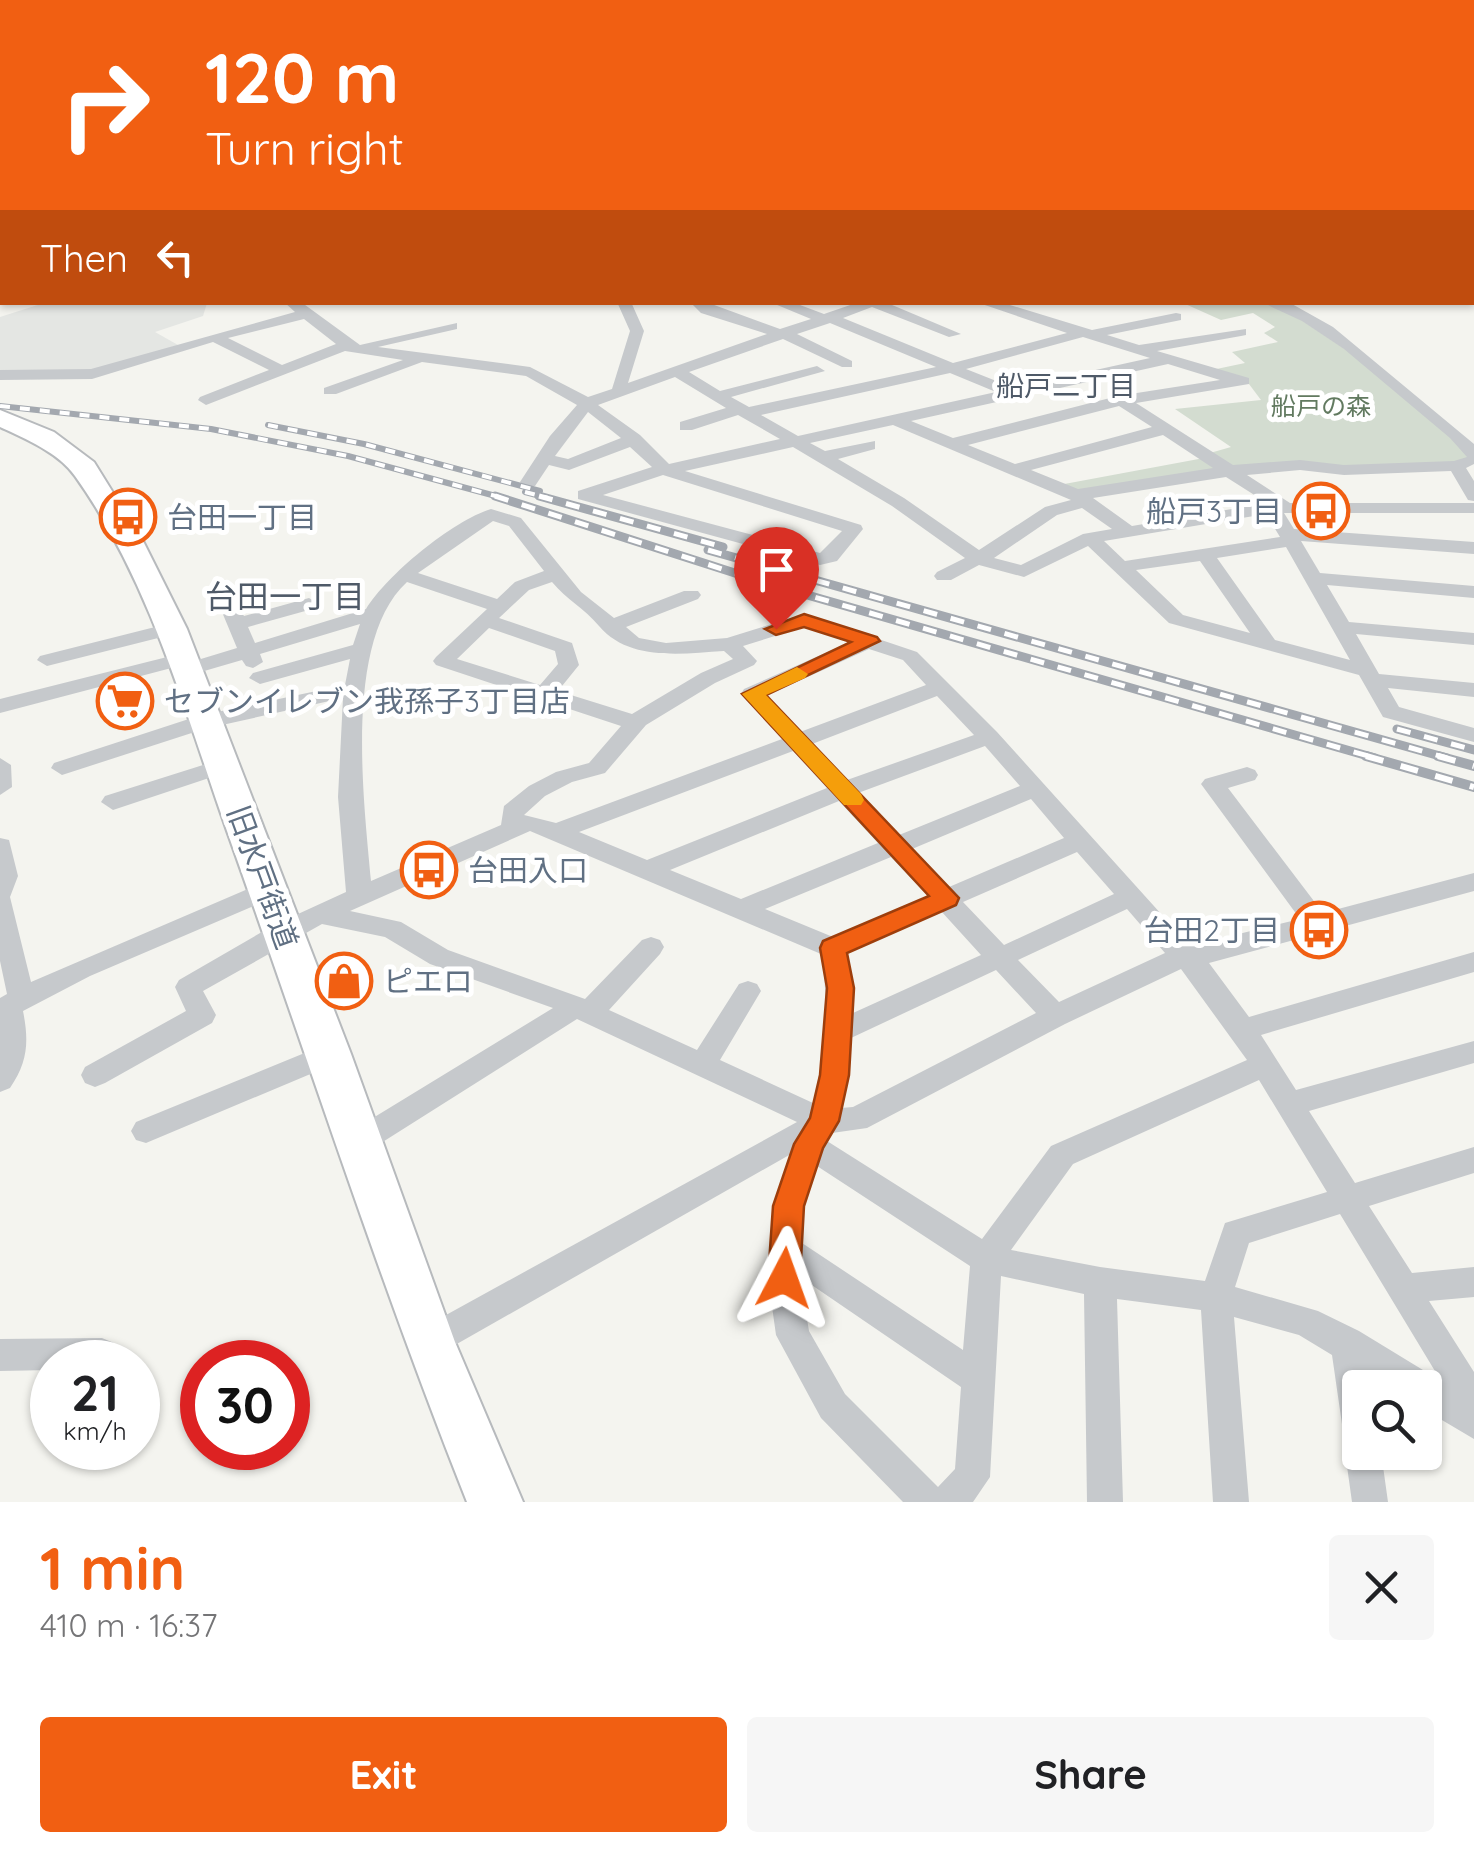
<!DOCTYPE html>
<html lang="en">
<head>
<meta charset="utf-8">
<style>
	body { margin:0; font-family:Quicksand,"Noto Sans JP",sans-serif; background:#f6f6f6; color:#202124; height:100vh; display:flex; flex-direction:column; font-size:38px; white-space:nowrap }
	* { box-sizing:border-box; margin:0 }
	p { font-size:32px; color:#757577 }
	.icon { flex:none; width:55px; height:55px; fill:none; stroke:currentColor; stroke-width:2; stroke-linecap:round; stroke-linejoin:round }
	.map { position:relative; height:1502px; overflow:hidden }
	.panel { display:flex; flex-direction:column; background:#fff; flex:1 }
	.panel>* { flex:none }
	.guide { position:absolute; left:0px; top:0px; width:1475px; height:305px; box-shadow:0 2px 8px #0004; background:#f15f12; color:#fff; overflow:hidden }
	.buttons { position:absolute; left:1342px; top:1370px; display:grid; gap:20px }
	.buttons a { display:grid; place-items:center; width:100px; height:100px; border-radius:10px; background:#fff; box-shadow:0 2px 8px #0004; font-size:50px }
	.speed { position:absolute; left:30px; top:1340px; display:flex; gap:20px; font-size:50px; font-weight:700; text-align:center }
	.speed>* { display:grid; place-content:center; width:130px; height:130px; border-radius:50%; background:#fff; box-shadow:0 2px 8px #0004; line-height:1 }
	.speed small { font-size:25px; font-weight:400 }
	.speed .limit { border:15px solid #d22; background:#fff; color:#111 }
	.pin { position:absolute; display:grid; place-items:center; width:85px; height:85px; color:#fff; margin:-102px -42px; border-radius:50% 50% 50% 0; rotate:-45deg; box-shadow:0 0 10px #0007 }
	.pin .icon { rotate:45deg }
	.me { position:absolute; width:110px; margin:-55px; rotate:4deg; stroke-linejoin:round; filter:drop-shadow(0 0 8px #0008) }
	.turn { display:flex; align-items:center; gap:35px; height:210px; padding:0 40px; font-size:45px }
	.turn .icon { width:130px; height:130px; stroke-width:2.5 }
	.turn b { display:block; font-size:70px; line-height:85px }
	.then { display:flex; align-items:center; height:95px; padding:0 40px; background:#0003; gap:20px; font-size:38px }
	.round { display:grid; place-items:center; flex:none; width:105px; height:105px; border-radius:10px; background:#f6f6f6 }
	.overview { display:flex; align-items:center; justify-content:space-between; height:170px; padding:0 40px }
	h1 { font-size:60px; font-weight:700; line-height:75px; color:#f15f12 }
	.action { display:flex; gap:20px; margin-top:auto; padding:20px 40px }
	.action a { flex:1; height:115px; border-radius:10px; background:#f15f12; color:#fff; font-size:40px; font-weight:700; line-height:115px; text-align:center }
	.action a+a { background:#f6f6f6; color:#202124 }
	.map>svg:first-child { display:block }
	.built { fill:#e4e6e3 }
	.green { fill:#d3dcd0 }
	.water { fill:#c2cbd1 }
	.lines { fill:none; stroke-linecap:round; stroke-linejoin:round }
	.highway-casing { stroke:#b7babd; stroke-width:4 }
	.minor { fill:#c6c9cc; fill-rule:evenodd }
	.highway { fill:#fff; fill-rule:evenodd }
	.rail-far2-casing { stroke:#a3a8af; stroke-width:6 }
	.rail-far1-casing { stroke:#a3a8af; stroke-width:9 }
	.rail-casing { stroke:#a3a8af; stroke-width:10 }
	.rail-far2 { stroke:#fff; stroke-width:4; stroke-dasharray:10; stroke-linecap:butt }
	.rail-far1 { stroke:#fff; stroke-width:5; stroke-dasharray:14; stroke-linecap:butt }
	.rail { stroke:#fff; stroke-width:6; stroke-dasharray:18; stroke-linecap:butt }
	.route { fill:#f15f12; stroke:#9d3e0c; stroke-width:2.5 }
	.slow { fill:#f59e0b }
	.labels { text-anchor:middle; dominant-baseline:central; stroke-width:10; stroke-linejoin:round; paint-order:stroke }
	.far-park-label { font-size:25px; fill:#627a60; stroke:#fff }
	.far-neighbourhood-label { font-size:28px; fill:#4f5a68; stroke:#fff }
	.poi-label { font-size:30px; fill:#607083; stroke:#fff; text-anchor:start }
	.street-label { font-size:30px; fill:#607083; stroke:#fff }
	.neighbourhood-label { font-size:32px; fill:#4f5a68; stroke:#fff }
</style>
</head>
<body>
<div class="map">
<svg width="1474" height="1502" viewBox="0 0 1474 1502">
	<rect width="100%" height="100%" fill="#f4f4ef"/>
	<!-- built -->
	<path class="built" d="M 44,303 L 207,303 L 203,316 L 155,332 L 178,345 L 103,369 L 0,372 L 0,317 Z"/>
	<!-- green -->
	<path class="green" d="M 1183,303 C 1214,303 1247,299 1277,307 C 1326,321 1426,417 1469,453 L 1468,459 L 1453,464 L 1233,467 L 1210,453 L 1231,447 L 1175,409 L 1261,400 L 1246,380 L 1207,371 L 1245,363 L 1232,352 L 1278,342 L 1264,333 L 1275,327 L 1253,313 L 1221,320 Z
		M 1204,458 L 1223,469 L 1076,493 L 1059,485 Z"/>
	<!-- water -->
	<path class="water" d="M 119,0 L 920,0 L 924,2 L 117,2 Z"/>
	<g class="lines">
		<!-- highway casing -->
		<g class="highway-casing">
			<path id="highway" d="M 0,410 L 54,432 L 94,462 L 143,541 L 187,629 L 351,1054 L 455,1342 L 523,1502 L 467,1502 C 379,1281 307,1055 227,831 C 185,712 150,581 75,476 C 59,453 26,439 0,427 Z"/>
		</g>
		<!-- minor -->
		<path class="minor" d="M 0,13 L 2,13 L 2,19 L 0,19 Z
			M 1472,25 L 1474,25 L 1474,31 L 1472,31 Z
			M 0,35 L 2,35 L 2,41 L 0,41 Z
			M 2,52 L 2,58 L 0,59 L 0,53 Z
			M 0,95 L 2,95 L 2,101 L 0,101 Z
			M 2,159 L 2,167 L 0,168 L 0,160 Z
			M 1472,258 L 1474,258 L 1474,266 L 1472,266 Z
			M 284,302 L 301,302 L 360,345 L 457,323 L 457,329 L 378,347 L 530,367 L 588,397 L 612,389 L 630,331 L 617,302 L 631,302 L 644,331 L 628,383 L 767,334 L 701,313 L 690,302 L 706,302 L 780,329 L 811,319 L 770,302 L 792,302 L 824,314 L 859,302 L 885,302 L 961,334 L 949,337 L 872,307 L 843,318 L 953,363 L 1067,333 L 976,302 L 1000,302 L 1092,330 L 1176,313 L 1181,314 L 1181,320 L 1107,335 L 1139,345 L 1246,329 L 1246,335 L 1241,336 L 1157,351 L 1249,378 L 1249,384 L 1136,403 L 1233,465 L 1300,460 L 1344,465 L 1454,461 L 1467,457 L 1450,438 L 1344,349 L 1302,321 L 1261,302 L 1292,304 L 1333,327 L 1474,444 L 1474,464 L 1466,468 L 1474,481 L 1474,501 L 1468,500 L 1451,471 L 1344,475 L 1300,470 L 1247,475 L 1290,503 L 1474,503 L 1474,513 L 1284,513 L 1294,529 L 1474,542 L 1474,554 L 1301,541 L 1320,573 L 1474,586 L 1474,598 L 1327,585 L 1349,622 L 1474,633 L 1474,645 L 1356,634 L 1379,674 L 1474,683 L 1474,697 L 1388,688 L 1399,707 L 1474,728 L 1474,742 L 1383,717 L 1359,675 L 1169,623 L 1088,546 L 1024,577 L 979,565 L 951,580 L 937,580 L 934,576 L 937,572 L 965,558 L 892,506 L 793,447 L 685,471 L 861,525 L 863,529 L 837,561 L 820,565 L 578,499 L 578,491 L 652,467 L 630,447 L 569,470 L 549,465 L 535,486 L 523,486 L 520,482 L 550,436 L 577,405 L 526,376 L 422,362 L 336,394 L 324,394 L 324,388 L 403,360 L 345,351 L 206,405 L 198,400 L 200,397 L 269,370 L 213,342 L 92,379 L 0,380 L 0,370 L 91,369 L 295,312 ZM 304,319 L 336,344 L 282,365 L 228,338 ZM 830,323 L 936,367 L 749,407 L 731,397 L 825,371 L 817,366 L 720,391 L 689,372 L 783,339 L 842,367 L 852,367 L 852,361 L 797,334 ZM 1083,337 L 1150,358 L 1014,388 L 966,369 ZM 1168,364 L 1220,380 L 1124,395 L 1117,392 L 1110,398 L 953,438 L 911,421 ZM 950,373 L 996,392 L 798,436 L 761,415 ZM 675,377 L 726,408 L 680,422 L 680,430 L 692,430 L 738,415 L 780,439 L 669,464 L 640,435 L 598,405 ZM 1119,406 L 1152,427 L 1015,464 L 968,445 ZM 588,412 L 621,438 L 568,459 L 555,456 ZM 893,425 L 1071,500 L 1045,507 L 979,550 L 904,498 L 838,459 L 875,449 L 875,441 L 825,451 L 810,443 ZM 1163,435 L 1213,468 L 1078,489 L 1031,470 ZM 663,475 L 842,531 L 820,553 L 603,495 ZM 1226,477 L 1267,503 L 1132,526 L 1093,498 ZM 1082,508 L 1112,529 L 1083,534 L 1021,565 L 994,558 L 1057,515 ZM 1266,514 L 1280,537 L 1125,561 L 1104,541 ZM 1286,547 L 1350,660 L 1275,640 L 1217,558 ZM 1200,561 L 1250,633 L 1183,615 L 1136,570 Z
			M 491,509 L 521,518 L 581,592 L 614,618 L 684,591 L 698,591 L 701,595 L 698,599 L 626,627 L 639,638 L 666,643 L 727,638 L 804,614 L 917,652 L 997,732 L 1190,946 L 1300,919 L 1201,784 L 1205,779 L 1247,767 L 1255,770 L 1258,775 L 1255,780 L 1228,788 L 1323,913 L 1474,873 L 1474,891 L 1209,963 L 1249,1017 L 1474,952 L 1474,972 L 1261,1035 L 1296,1090 L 1474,1041 L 1474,1063 L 1309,1111 L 1355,1183 L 1474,1147 L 1474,1173 L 1369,1206 L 1412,1273 L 1474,1267 L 1474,1297 L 1429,1301 L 1474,1372 L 1474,1439 L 1425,1410 L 1425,1388 L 1389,1388 L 1369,1376 L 1371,1388 L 1360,1388 L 1360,1452 L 1381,1452 L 1388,1502 L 1352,1502 L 1345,1452 L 1349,1444 L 1343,1431 L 1332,1355 L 1299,1335 L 1234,1317 L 1249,1502 L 1213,1502 L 1201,1310 L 1117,1299 L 1123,1502 L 1087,1502 L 1084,1294 L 1001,1276 L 990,1477 L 973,1502 L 903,1502 L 821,1418 L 776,1335 L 768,1278 L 774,1206 L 791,1154 L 441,1353 L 429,1358 L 417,1353 L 412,1342 L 417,1331 L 797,1122 L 577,1019 L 370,1150 L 360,1154 L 350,1150 L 345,1141 L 350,1132 L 553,1008 L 430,964 L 385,937 L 322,924 L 203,991 L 216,1015 L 212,1023 L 105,1083 L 95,1087 L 85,1083 L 81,1075 L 85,1067 L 186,1011 L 175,987 L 179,980 L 274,925 L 346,892 L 338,797 L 343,698 L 204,729 L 62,775 L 51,768 L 54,763 L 198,716 L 345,685 L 350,659 L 260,684 L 249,678 L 253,673 L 353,645 L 360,624 L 260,654 L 263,662 L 253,668 L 246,666 L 242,660 L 187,676 L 180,674 L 179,666 L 0,713 L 0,699 L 183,653 L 190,655 L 191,662 L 237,648 L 222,612 L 232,606 L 239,608 L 244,616 L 309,598 L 319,604 L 316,608 L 248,627 L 255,643 L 366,609 C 387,575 452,521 491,509 ZM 493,521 L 509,526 L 544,571 L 515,582 L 497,599 L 418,573 ZM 407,582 L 487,609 L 436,657 L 433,661 L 436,665 L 621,726 L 589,763 L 556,772 L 529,786 L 504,806 L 501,825 L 371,881 C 364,802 343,640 407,582 ZM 552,582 C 566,599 585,609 599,626 C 629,661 679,654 724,651 L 733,659 L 701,673 L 632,714 L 558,691 L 579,665 L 572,643 L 499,618 L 529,590 ZM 804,627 L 850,642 L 744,689 L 741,694 L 782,739 L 556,823 L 524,815 L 545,796 L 572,782 L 605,773 L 646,725 L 715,683 L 754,665 L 757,661 L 743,646 ZM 489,628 L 555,651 L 558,664 L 540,685 L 457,659 ZM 869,649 L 903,660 L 926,685 L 800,732 L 766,696 ZM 937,696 L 974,735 L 847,780 L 812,744 ZM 985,746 L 1020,786 L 899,835 L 858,793 ZM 793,751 L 827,788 L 647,860 L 579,832 ZM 1031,799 L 1064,838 L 949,887 L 912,849 ZM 839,801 L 878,843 L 741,899 L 670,870 ZM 530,831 L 821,954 C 830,1003 825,1054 813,1103 L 720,1060 L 761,991 L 757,984 L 748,981 L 739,984 L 697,1050 L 609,1010 L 660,954 L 664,947 L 660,940 L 651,937 L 642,940 L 585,999 L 448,950 L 401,922 L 350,911 ZM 1077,852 L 1114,894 L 1004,945 L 963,902 ZM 891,857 L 928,896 L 833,937 L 765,909 ZM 1127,909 L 1165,953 L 1059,1002 L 1018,960 ZM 941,911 L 981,955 L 853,1013 L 854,988 L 847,953 ZM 1181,969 L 1247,1060 L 1051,1146 L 982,1239 L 827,1141 L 832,1133 L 867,1128 L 1065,1024 ZM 996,970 L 1036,1013 L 853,1107 L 841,1108 L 851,1038 ZM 1259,1080 L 1327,1192 L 1225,1223 L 1205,1281 L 1100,1267 L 1011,1250 L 1073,1164 ZM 817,1166 L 970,1266 L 963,1350 L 802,1243 L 804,1206 ZM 1340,1214 L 1441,1381 L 1359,1331 L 1318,1311 L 1235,1287 L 1249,1243 ZM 800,1277 L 961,1387 L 955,1469 L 938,1487 L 845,1394 L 809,1331 Z
			M 171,623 L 178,625 L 181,629 L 178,633 L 47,666 L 37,660 L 40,656 Z
			M 0,758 L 11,765 L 12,787 L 0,795 Z
			M 222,759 L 233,766 L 230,771 L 113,810 L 101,802 L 105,796 Z
			M 0,838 L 9,840 L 18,876 L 10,897 L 31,982 L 257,885 L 275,885 L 279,891 L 275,897 L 90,976 L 23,1011 C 29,1041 28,1062 10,1088 L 0,1092 L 0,998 L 7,994 L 0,961 Z
			M 329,1043 L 339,1046 L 343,1054 L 339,1062 L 146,1143 L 136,1140 L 131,1131 L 136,1122 Z
			M 102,1338 L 114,1343 L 119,1354 L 115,1362 L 52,1362 L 52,1370 L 0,1371 L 0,1339 Z"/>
		<!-- highway -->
		<use href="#highway" class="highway"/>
		<!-- rail-far2 casing -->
		<g class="rail-far2-casing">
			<path id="rail-far2" d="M 0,406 L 211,429 L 348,456 L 503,498
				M 268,425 L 364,444 L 540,491
				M 525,492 L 548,498"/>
		</g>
		<!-- rail-far1 casing -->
		<g class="rail-far1-casing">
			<path id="rail-far1" d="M 495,496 L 769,584 L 1375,758
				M 539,496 L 723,547
				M 708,550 L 1447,758
				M 1397,729 L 1474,750"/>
		</g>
		<!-- rail casing -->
		<g class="rail-casing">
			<path id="rail" d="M 1366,756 L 1474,787
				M 1438,756 L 1474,766"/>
		</g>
		<!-- rail-far2 -->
		<use href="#rail-far2" class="rail-far2"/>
		<!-- rail-far1 -->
		<use href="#rail-far1" class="rail-far1"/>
		<!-- rail -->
		<use href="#rail" class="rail"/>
	</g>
	<!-- route -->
	<path class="route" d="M 804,614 L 877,637 L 880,641 L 766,695 L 959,898 L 956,905 L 847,953 L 854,988 L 849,1075 L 839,1121 L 823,1148 L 804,1206 L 800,1278 L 796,1288 L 784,1293 L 773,1288 L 768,1278 L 773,1206 L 794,1144 L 810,1118 L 820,1075 L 827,988 L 820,948 L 823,941 L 929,896 L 742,694 L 851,642 L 804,627 L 776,635 L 765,629 Z"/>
	<!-- slow -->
	<path class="slow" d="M 797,667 L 808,674 L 805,678 L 766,695 L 861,794 L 864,800 L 861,805 L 844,805 L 742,694 Z"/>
	<!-- icons -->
	<defs>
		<g id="bus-ring" transform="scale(2.875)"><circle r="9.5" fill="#fff" stroke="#f15f12" stroke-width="1.5"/><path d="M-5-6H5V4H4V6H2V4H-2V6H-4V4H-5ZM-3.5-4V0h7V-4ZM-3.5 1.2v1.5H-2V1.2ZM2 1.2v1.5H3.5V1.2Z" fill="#f15f12"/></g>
		<g id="supermarket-ring" transform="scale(2.875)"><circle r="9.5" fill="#fff" stroke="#f15f12" stroke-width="1.5"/><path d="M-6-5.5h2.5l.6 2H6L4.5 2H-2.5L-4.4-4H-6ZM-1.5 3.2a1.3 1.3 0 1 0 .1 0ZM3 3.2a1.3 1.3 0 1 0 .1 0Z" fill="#f15f12"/></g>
		<g id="shop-ring" transform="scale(2.875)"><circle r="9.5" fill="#fff" stroke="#f15f12" stroke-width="1.5"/><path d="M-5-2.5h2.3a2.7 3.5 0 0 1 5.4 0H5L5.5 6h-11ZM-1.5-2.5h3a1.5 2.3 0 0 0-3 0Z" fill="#f15f12"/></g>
	</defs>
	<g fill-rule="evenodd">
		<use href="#bus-ring" x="1321" y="511"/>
		<use href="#bus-ring" x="128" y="517"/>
		<use href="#supermarket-ring" x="125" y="701"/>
		<use href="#bus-ring" x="429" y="870"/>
		<use href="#bus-ring" x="1319" y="930"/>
		<use href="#shop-ring" x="344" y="981"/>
	</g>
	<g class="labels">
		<!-- far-park labels -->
		<g class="far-park-label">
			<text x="1321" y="405">船戸の森</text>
		</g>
		<!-- far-neighbourhood labels -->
		<g class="far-neighbourhood-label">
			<text x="1066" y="385">船戸二丁目</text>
		</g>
		<!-- poi labels -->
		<g class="poi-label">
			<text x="1282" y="511" text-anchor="end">船戸3丁目</text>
			<text x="167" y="517">台田一丁目</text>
			<text x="164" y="701">セブンイレブン我孫子3丁目店</text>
			<text x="468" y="870">台田入口</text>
			<text x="1280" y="930" text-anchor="end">台田2丁目</text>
			<text x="383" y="981">ピエロ</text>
		</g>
		<!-- street labels -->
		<g class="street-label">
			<text transform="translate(263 877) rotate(70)">旧水戸街道</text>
		</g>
		<!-- neighbourhood labels -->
		<g class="neighbourhood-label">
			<text x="285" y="596">台田一丁目</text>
		</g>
	</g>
</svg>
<div class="buttons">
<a><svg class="icon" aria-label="search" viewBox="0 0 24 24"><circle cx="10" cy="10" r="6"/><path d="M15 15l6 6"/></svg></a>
</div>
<div class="speed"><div>21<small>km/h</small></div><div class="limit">30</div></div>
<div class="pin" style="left:776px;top:629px;background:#d93025"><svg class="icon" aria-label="arrive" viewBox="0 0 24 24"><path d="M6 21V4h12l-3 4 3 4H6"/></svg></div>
<svg class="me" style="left:784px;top:1278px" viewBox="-20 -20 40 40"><path d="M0-17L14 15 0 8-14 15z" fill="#f15f12" stroke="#fff" stroke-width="4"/></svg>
<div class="guide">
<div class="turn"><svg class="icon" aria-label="right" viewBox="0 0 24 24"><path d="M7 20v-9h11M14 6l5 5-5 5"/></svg><div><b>120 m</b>Turn right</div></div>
<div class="then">Then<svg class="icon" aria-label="left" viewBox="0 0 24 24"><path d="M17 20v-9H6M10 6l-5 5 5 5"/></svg></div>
</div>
</div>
<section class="panel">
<div class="overview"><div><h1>1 min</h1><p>410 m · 16:37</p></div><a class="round"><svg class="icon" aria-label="close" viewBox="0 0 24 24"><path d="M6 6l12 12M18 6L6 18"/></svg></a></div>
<div class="action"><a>Exit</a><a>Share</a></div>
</section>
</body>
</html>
